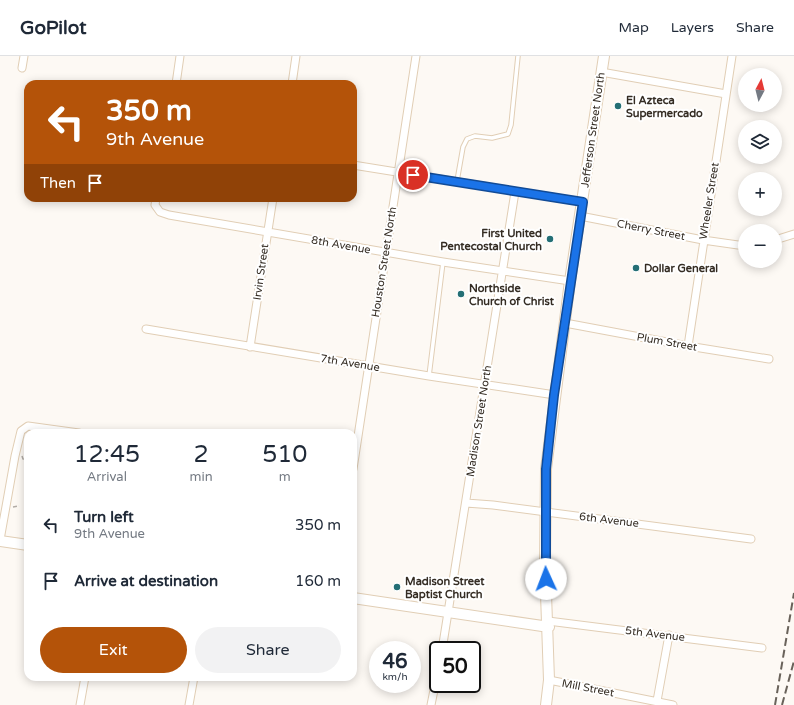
<!DOCTYPE html>
<html lang="en">
<head>
<meta charset="utf-8">
<style>
	body { margin:0; font-family:"Varela Round",sans-serif; background:#f2f2f3; color:#1f2937; height:100vh; display:flex; flex-direction:column; font-size:15px; white-space:nowrap }
	* { box-sizing:border-box; margin:0 }
	p { font-size:13px; color:#747a83 }
	.icon { flex:none; width:22px; height:22px; fill:none; stroke:currentColor; stroke-width:2; stroke-linecap:round; stroke-linejoin:round }
	.map { position:relative; flex:1; overflow:hidden }
	.details { position:absolute; left:24px; top:373px; width:333px; height:252px; display:flex; flex-direction:column; background:#fff; border-radius:12px; box-shadow:0 2px 10px #0003 }
	.details>* { flex:none }
	.top-card { position:absolute; left:24px; top:24px; width:333px; height:122px; border-radius:12px; box-shadow:0 2px 10px #0003; background:#b45309; color:#fff; overflow:hidden }
	.needle { width:26px; rotate:7deg }
	.controls { position:absolute; left:738px; top:12px; display:grid; gap:8px }
	.controls a { display:grid; place-items:center; width:44px; height:44px; border-radius:50%; background:#fff; box-shadow:0 2px 10px #0003; font-size:20px }
	.speed { position:absolute; left:369px; top:585px; display:flex; gap:8px; font-size:20px; font-weight:700; text-align:center }
	.speed>* { display:grid; place-content:center; width:52px; height:52px; border-radius:50%; background:#fff; box-shadow:0 2px 10px #0003; line-height:1 }
	.speed small { font-size:10px; font-weight:400 }
	.speed .limit { border:2px solid #111; border-radius:6px; background:#fff; color:#111 }
	.pin { position:absolute; display:grid; place-items:center; width:34px; height:34px; color:#fff; margin:-17px; border:2px solid #fff; border-radius:50%; box-shadow:0 1px 4px #0007 }
	.me { position:absolute; width:44px; margin:-22px; rotate:358deg; stroke-linejoin:round; filter:drop-shadow(0 0 3px #0008) }
	.turn { display:flex; align-items:center; gap:14px; height:84px; padding:0 16px; font-size:18px }
	.turn .icon { width:52px; height:52px; stroke-width:2.5 }
	.turn b { display:block; font-size:28px; line-height:34px }
	.then { display:flex; align-items:center; height:38px; padding:0 16px; background:#0003; gap:8px; font-size:15px }
	.eta { display:flex; justify-content:space-evenly; align-items:center; height:68px; text-align:center }
	.eta b { font-size:24px; font-weight:600; line-height:28px }
	.button { display:flex; gap:8px; margin-top:auto; padding:8px 16px }
	.button a { flex:1; height:46px; border-radius:24px; background:#b45309; color:#fff; font-size:16px; font-weight:600; line-height:46px; text-align:center }
	.button a+a { background:#f2f2f3; color:#1f2937 }
	ul { padding:0; list-style:none }
	li { display:flex; align-items:center; gap:12px; height:56px; padding:0 16px }
	li div { flex:1 }
	li b { display:block; font-size:15px }
	li em { font-style:normal }
	header { display:flex; align-items:center; gap:24px; box-sizing:border-box; height:56px; padding:0 20px; background:#fff; border-bottom:1px solid #e0e1e3 }
	header strong { font-size:19px }
	nav { display:flex; gap:22px; margin-inline-start:auto; font-size:14px }
	.map>svg:first-child { display:block }
	.lines { fill:none; stroke-linecap:round; stroke-linejoin:round }
	.lane-casing { stroke:#e1ceb5; stroke-width:5.5 }
	.street-casing { stroke:#e1ceb5; stroke-width:9 }
	.secondary-casing { stroke:#e1ceb5; stroke-width:12 }
	.path { stroke:#b2aca6; stroke-width:1.5; stroke-dasharray:4 2; stroke-linecap:butt }
	.lane { stroke:#fff; stroke-width:3.5 }
	.street { stroke:#fff; stroke-width:7 }
	.secondary { stroke:#fff; stroke-width:10 }
	.rail { stroke:#69625a; stroke-width:2; stroke-dasharray:8 4; stroke-linecap:butt }
	.route-casing { stroke:#114b97; stroke-width:10 }
	.route { stroke:#1a73e8; stroke-width:7 }
	.poi-dot { fill:#246f75; stroke:#fff; stroke-width:1.5 }
	.labels { text-anchor:middle; dominant-baseline:central; stroke-width:4; stroke-linejoin:round; paint-order:stroke }
	.poi-label { font-size:11px; font-weight:bold; fill:#342c23; stroke:#fff; text-anchor:start }
	.street-label { font-size:11px; fill:#342c23; stroke:#fff }
</style>
</head>
<body>
<header>
<strong>GoPilot</strong>
<nav><a>Map</a><a>Layers</a><a>Share</a></nav>
</header>
<div class="map">
<svg width="794" height="649" viewBox="0 0 794 649">
	<rect width="100%" height="100%" fill="#fdf9f4"/>
	<g class="lines">
		<!-- lane casing -->
		<g class="lane-casing">
			<path id="lane" d="M 457,125 L 463,91 L 467,83 L 475,80 L 492,82 L 508,78 L 511,69 L 518,0
				M 429,320 L 443,206"/>
		</g>
		<!-- street casing -->
		<g class="street-casing">
			<path id="street" d="M 22,12 L 24,0
				M 601,16 L 726,38
				M 176,28 L 180,0
				M 292,28 L 296,0
				M 353,109 L 583,146
				M 156,142 L 155,149 L 160,156 L 169,159 L 443,206 L 570,225
				M 580,160 L 703,184 L 745,190
				M 775,184 L 794,178
				M 565,267 L 688,290 L 769,303
				M 146,273 L 429,320 L 555,339
				M 688,290 L 732,0
				M 250,291 L 273,142
				M 353,413 L 416,0
				M 466,447 L 493,449 L 751,483
				M 0,484 L 15,400 L 21,375 L 28,370 L 79,377
				M 548,565 L 762,592
				M 442,594 L 515,136
				M 549,624 L 673,649
				M 657,645 L 669,579
				M 80,649 L 85,621
				M 189,649 L 194,621
				M 431,649 L 438,614"/>
		</g>
		<!-- secondary casing -->
		<g class="secondary-casing">
			<path id="secondary" d="M 0,485 L 28,489
				M 353,542 L 549,571
				M 546,649 L 549,624 L 545,509 L 546,413 L 570,225 L 604,0"/>
		</g>
		<!-- path -->
		<path class="path" d="M 22,400 L 23,403 L 26,404
			M 13,451 L 19,450"/>
		<!-- lane -->
		<use href="#lane" class="lane"/>
		<!-- street -->
		<use href="#street" class="street"/>
		<!-- secondary -->
		<use href="#secondary" class="secondary"/>
		<!-- rail -->
		<path class="rail" d="M 775,649 L 794,537
			M 782,649 L 794,605"/>
	</g>
	<g class="lines">
		<!-- route casing -->
		<g class="route-casing">
			<path id="route" d="M 413,119 L 583,146 L 554,339 L 546,413 L 546,523"/>
		</g>
		<!-- route -->
		<use href="#route" class="route"/>
	</g>
	<!-- markers -->
	<g class="poi-dot">
		<circle cx="618" cy="50" r="4"/>
		<circle cx="550" cy="183" r="4"/>
		<circle cx="636" cy="212" r="4"/>
		<circle cx="461" cy="238" r="4"/>
		<circle cx="397" cy="531" r="4"/>
	</g>
	<g class="labels">
		<!-- poi labels -->
		<g class="poi-label">
			<text x="626" y="44">El Azteca<tspan x="626" dy="13">Supermercado</tspan></text>
			<text x="542" y="177" text-anchor="end">First United<tspan x="542" dy="13">Pentecostal Church</tspan></text>
			<text x="644" y="212">Dollar General</text>
			<text x="469" y="232">Northside<tspan x="469" dy="13">Church of Christ</tspan></text>
			<text x="405" y="525">Madison Street<tspan x="405" dy="13">Baptist Church</tspan></text>
		</g>
		<!-- street labels -->
		<g class="street-label">
			<text transform="translate(593 74) rotate(-82)">Jefferson Street North</text>
			<text transform="translate(709 145) rotate(-81)">Wheeler Street</text>
			<text transform="translate(651 174) rotate(11)">Cherry Street</text>
			<text transform="translate(341 189) rotate(10)">8th Avenue</text>
			<text transform="translate(384 206) rotate(-81)">Houston Street North</text>
			<text transform="translate(261 216) rotate(-82)">Irvin Street</text>
			<text transform="translate(667 286) rotate(10)">Plum Street</text>
			<text transform="translate(350 307) rotate(9)">7th Avenue</text>
			<text transform="translate(479 365) rotate(-81)">Madison Street North</text>
			<text transform="translate(609 464) rotate(7)">6th Avenue</text>
			<text transform="translate(655 578) rotate(7)">5th Avenue</text>
			<text transform="translate(588 632) rotate(11)">Mill Street</text>
		</g>
	</g>
</svg>
<div class="controls">
<a><svg class="needle" viewBox="-14 -14 28 28"><path d="M0-13l5 13h-10z" fill="#e53935"/><path d="M0 13l5-13h-10z" fill="#747a83"/></svg></a>
<a><svg class="icon" aria-label="layers" viewBox="0 0 24 24"><path d="M12 4l9 5-9 5-9-5zM3 14l9 5 9-5"/></svg></a>
<a>+</a>
<a>−</a>
</div>
<div class="speed"><div>46<small>km/h</small></div><div class="limit">50</div></div>
<div class="pin" style="left:413px;top:119px;background:#d93025"><svg class="icon" aria-label="arrive" viewBox="0 0 24 24"><path d="M6 21V4h12l-3 4 3 4H6"/></svg></div>
<svg class="me" style="left:546px;top:523px" viewBox="-20 -20 40 40"><circle r="19" fill="#fff"/><path d="M0-13L10 11 0 6-10 11z" fill="#1a73e8"/></svg>
<div class="top-card">
<div class="turn"><svg class="icon" aria-label="left" viewBox="0 0 24 24"><path d="M17 20v-9H6M10 6l-5 5 5 5"/></svg><div><b>350 m</b>9th Avenue</div></div>
<div class="then">Then<svg class="icon" aria-label="arrive" viewBox="0 0 24 24"><path d="M6 21V4h12l-3 4 3 4H6"/></svg></div>
</div>
<section class="details">
<div class="eta">
<div><b>12:45</b><p>Arrival</p></div>
<div><b>2</b><p>min</p></div>
<div><b>510</b><p>m</p></div>
</div>
<ul>
<li><svg class="icon" aria-label="left" viewBox="0 0 24 24"><path d="M17 20v-9H6M10 6l-5 5 5 5"/></svg><div><b>Turn left</b><p>9th Avenue</p></div><em>350 m</em></li>
<li><svg class="icon" aria-label="arrive" viewBox="0 0 24 24"><path d="M6 21V4h12l-3 4 3 4H6"/></svg><div><b>Arrive at destination</b></div><em>160 m</em></li>
</ul>
<div class="button"><a>Exit</a><a>Share</a></div>
</section>
</div>
</body>
</html>
